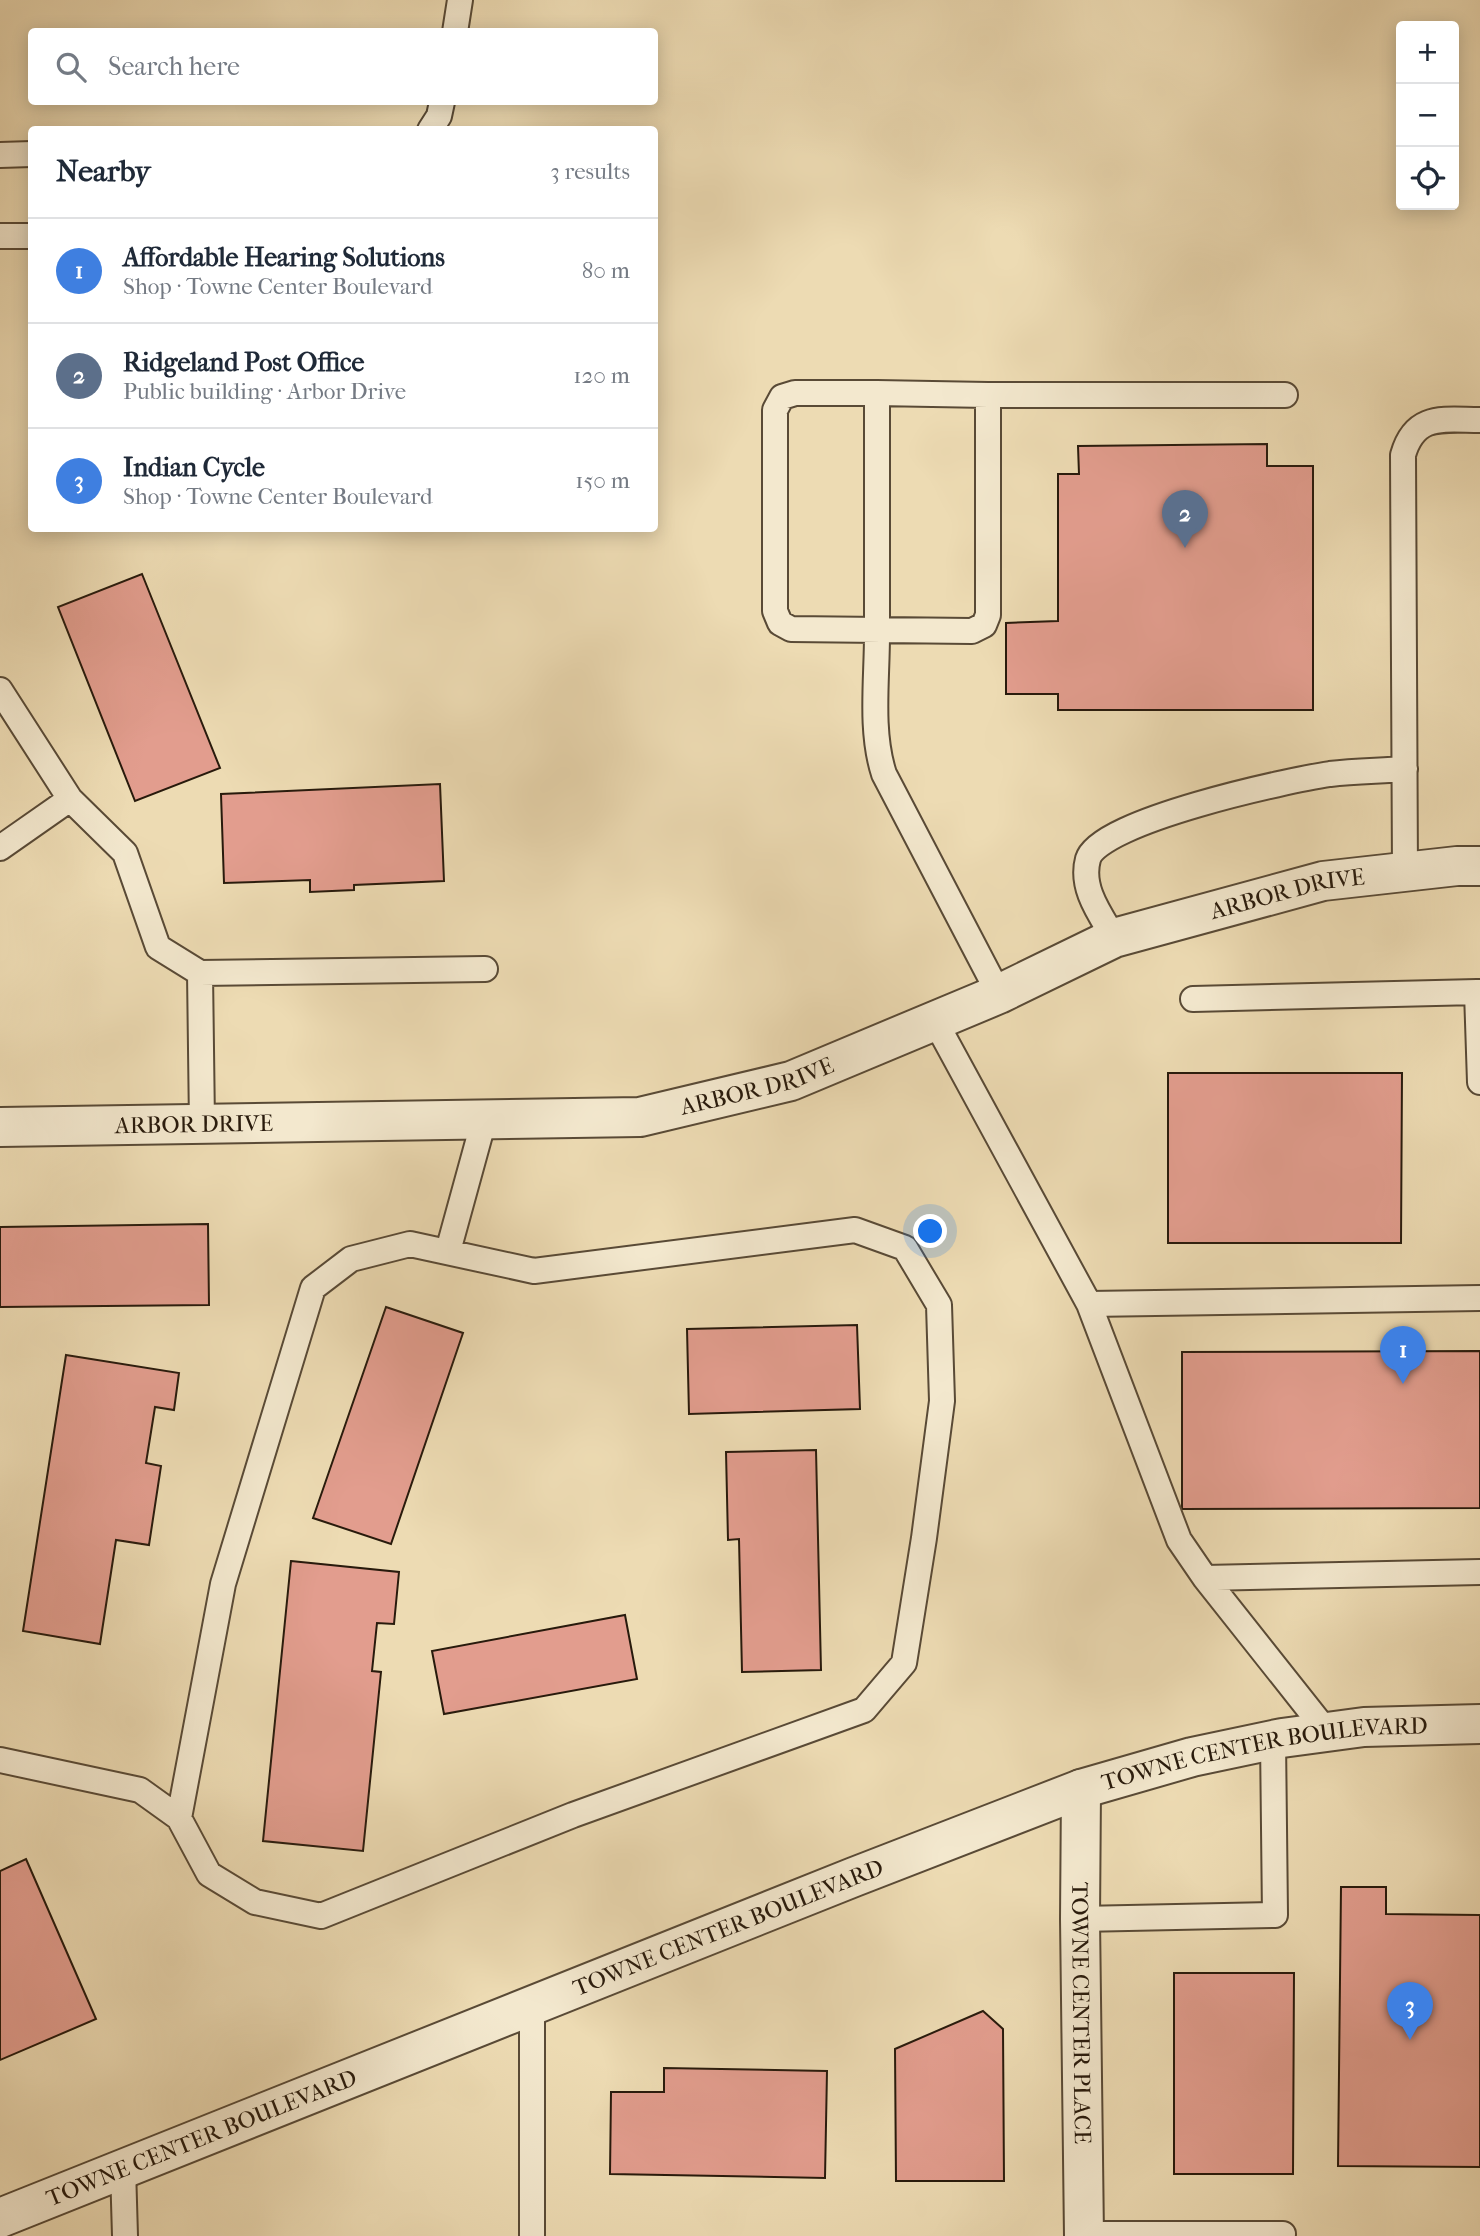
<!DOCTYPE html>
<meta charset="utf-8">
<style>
:root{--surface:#fff;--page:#f2f2f3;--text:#1f2937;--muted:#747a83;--line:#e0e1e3;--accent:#0b8043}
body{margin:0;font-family:"IM FELL French Canon",serif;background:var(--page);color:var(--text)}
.controls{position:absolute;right:21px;top:21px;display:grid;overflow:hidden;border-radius:7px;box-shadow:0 4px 18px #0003}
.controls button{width:63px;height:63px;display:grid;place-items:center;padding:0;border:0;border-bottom:2px solid var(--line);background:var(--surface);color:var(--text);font:35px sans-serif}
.you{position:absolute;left:931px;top:1232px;width:24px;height:24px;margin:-18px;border:5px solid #fff;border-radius:50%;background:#1a73e8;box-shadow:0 0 0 10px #1a73e833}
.badge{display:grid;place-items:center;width:46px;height:46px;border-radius:50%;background:var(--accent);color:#fff;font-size:23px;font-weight:700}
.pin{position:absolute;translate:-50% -58px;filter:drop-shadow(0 2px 4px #0008)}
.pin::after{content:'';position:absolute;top:37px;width:24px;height:21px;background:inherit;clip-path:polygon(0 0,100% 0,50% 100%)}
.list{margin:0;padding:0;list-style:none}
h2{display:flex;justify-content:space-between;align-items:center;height:91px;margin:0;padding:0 28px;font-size:30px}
h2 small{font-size:23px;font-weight:400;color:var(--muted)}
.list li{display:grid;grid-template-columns:46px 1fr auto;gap:21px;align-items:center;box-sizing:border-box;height:105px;padding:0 28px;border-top:2px solid var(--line)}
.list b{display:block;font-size:26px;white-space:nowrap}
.list p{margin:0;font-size:23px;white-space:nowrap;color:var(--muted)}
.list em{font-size:23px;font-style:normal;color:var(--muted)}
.icon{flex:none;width:38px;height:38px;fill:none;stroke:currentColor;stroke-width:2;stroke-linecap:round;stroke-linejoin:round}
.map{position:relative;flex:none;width:1480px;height:2236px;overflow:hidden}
.search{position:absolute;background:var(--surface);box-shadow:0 4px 18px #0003;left:28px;top:28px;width:630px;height:77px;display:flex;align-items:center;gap:18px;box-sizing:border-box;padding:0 24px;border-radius:7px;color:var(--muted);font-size:26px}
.panel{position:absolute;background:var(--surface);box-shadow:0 4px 18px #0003;left:28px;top:126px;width:630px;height:406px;border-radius:7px}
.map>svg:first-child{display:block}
.building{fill:#e29d8e;stroke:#281a0c;stroke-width:2}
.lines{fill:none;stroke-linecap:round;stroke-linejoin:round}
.lane-casing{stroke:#594a36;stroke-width:28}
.street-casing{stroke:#594a36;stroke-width:42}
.lane{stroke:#f3e8ce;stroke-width:24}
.street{stroke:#f3e8ce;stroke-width:38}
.labels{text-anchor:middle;stroke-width:6;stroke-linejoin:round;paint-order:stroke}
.street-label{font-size:23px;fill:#281a0c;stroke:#f3e8ce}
</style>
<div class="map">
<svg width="1480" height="2236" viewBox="0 0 1480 2236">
<rect width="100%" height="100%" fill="#eddbb3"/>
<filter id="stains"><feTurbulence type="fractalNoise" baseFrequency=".00286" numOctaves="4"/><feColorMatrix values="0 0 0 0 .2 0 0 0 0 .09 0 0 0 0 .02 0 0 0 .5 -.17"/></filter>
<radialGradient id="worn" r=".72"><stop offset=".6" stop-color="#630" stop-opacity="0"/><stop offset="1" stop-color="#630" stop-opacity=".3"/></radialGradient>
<!-- building -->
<path class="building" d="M1267,444v22h46v244h-255v-16h-52v-71l52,-2v-147h21l-1,-28z
M142,574l78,194 -85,33 -77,-194z
M440,784l4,97 -90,4v5l-44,2v-12l-86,3 -3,-89z
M1168,1073h234l-1,170h-233z
M208,1224l1,81 -209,2v-80z
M386,1307l77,26 -72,211 -78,-26z
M857,1325l3,84 -171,5 -2,-85z
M1480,1351v157l-298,1v-157z
M66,1355l113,18 -5,37 -19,-3 -9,56 15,3 -12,79 -33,-5 -16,104 -77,-13z
M816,1450l5,220 -79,2 -3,-133 -11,1 -2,-88z
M291,1561l108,11 -5,52 -17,-1 -5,48 9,1 -18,179 -100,-10z
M625,1615l12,64 -193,35 -12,-63z
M26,1859l70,160 -96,41v-189z
M1341,1887h45v27l94,1v252l-142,-1z
M1174,1973h120l-1,201h-119z
M983,2011l20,18 1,152h-108l-1,-132z
M664,2068l163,3 -2,107 -215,-4 1,-82h53z"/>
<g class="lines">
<defs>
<path id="lane" d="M455,32l5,-32
M430,130l9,-14 3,-14
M0,155l32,-1
M0,236h32
M877,393l111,2
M0,690l70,109 55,54 33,94 42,26 285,-4
M0,848l70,-49
M1405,872l-2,-417c12,-42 40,-35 77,-35
M1114,938c-14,-24 -34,-50 -26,-79 11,-38 201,-79 242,-85 25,-3 50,-3 75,-5
M200,973l2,151
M1480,992h-3l3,90
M999,994l-115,-220c-14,-43 -7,-94 -7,-139 0,-80 0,-161 0,-242h-82l-13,4 -7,13v201l5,12 11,6 181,2 12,-6 4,-10v-220h297
M1193,999l284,-7
M935,1021l154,283 90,236 26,38 122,154
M448,1251l36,-131
M1089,1304l391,-6
M1205,1578l275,-6
M0,1760l140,30 39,28 30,56 46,28 66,14 252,-101 291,-105 40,-47 20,-125 18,-137 -3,-96 -34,-57 -50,-18 -321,41 -124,-27 -59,15 -38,29 -90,296 -44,234
M1080,1919l195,-4 -2,-175
M532,2005v231
M123,2168l2,68
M1084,2234h199"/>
<g id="street">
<path id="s1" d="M0,1127l640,-10 151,-36 208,-87 115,-56 209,-57 134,-15h23"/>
<path id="s2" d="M1081,1789l-1,130 4,317"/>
<path id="s3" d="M0,2218l854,-341 227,-88 111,-32 90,-19 82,-11 116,-3"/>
</g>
</defs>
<!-- lane casing -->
<use href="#lane" class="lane-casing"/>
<!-- street casing -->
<use href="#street" class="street-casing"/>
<!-- lane -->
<use href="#lane" class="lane"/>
<!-- street -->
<use href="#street" class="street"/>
</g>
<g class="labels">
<!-- street labels -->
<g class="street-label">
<text dy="8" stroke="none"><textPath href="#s1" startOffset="1328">ARBOR DRIVE</textPath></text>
<text dy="8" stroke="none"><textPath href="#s1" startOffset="761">ARBOR DRIVE</textPath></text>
<text dy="8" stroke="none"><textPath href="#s1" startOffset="194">ARBOR DRIVE</textPath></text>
<text dy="8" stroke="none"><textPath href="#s3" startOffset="1351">TOWNE CENTER BOULEVARD</textPath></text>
<text dy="8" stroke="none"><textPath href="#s3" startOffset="784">TOWNE CENTER BOULEVARD</textPath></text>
<text dy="8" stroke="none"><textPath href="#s2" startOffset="224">TOWNE CENTER PLACE</textPath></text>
<text dy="8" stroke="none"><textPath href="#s3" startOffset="217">TOWNE CENTER BOULEVARD</textPath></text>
</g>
</g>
<rect width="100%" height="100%" filter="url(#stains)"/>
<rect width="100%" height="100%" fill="url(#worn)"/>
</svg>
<div class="controls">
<button>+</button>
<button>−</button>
<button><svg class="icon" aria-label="locate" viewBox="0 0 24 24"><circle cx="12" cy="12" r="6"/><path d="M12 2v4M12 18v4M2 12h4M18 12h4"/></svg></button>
</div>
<div class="you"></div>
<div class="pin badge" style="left:1403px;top:1384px;background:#3f7fe0">1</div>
<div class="pin badge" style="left:1185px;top:548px;background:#5c6f8a">2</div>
<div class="pin badge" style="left:1410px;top:2040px;background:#3f7fe0">3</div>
<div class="search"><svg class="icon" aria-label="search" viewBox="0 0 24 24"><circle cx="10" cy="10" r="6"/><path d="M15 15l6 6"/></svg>Search here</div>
<section class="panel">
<h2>Nearby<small>3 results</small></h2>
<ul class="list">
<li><span class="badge" style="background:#3f7fe0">1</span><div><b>Affordable Hearing Solutions</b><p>Shop · Towne Center Boulevard</p></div><em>80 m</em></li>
<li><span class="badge" style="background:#5c6f8a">2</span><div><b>Ridgeland Post Office</b><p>Public building · Arbor Drive</p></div><em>120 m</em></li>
<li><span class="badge" style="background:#3f7fe0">3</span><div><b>Indian Cycle</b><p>Shop · Towne Center Boulevard</p></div><em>150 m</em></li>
</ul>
</section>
</div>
